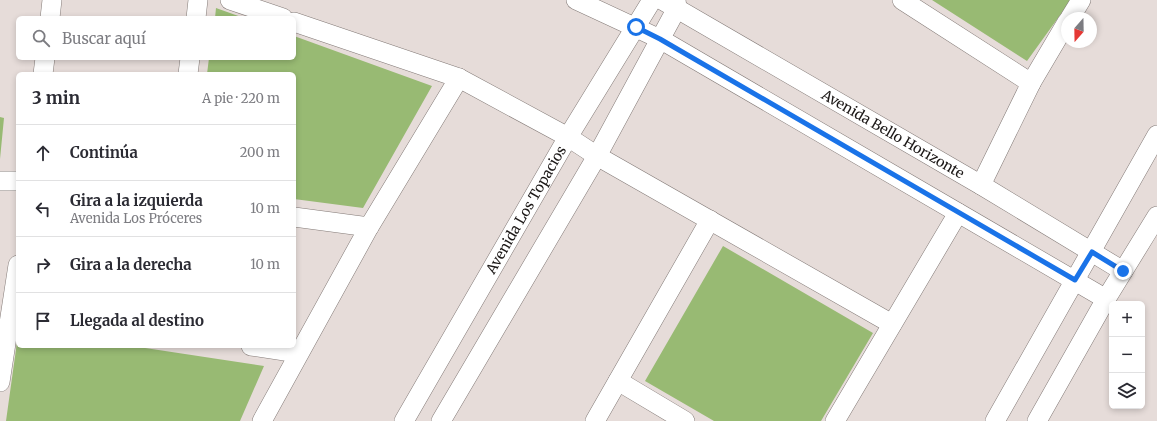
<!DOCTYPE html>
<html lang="es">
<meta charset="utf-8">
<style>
:root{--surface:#fff;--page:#f2f2f3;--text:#2b2b33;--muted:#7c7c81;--line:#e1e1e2}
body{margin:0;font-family:Merriweather,serif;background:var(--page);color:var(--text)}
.controls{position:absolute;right:12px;bottom:12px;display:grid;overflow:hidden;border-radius:6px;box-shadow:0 2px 6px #0003}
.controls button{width:36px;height:36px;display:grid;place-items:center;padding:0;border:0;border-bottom:1px solid var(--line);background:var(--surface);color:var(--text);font:20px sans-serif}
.compass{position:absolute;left:1061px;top:12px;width:36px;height:36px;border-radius:50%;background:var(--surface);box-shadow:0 2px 6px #0003;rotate:200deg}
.stop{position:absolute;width:12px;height:12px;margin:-9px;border:3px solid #1a73e8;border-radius:50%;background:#fff}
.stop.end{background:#1a73e8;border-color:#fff;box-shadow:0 1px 4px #0008}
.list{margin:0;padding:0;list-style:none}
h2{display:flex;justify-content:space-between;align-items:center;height:52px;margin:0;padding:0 16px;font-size:17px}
h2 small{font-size:13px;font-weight:400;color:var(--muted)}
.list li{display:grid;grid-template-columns:26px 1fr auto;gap:12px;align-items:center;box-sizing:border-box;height:56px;padding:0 16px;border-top:1px solid var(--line)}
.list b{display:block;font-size:15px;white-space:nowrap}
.list p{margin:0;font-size:13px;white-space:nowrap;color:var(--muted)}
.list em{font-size:13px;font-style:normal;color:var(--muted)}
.icon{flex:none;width:22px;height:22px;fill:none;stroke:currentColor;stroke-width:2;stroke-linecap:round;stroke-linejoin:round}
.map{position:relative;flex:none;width:1157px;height:421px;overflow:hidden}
.search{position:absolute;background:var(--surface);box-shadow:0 2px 6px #0003;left:16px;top:16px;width:280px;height:44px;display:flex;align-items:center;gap:10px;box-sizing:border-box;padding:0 14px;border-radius:6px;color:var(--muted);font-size:15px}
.panel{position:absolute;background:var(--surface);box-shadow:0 2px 6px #0003;left:16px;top:72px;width:280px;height:276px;border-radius:6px}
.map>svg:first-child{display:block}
.green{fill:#98ba73}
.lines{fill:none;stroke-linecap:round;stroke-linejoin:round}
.minor-casing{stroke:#837a77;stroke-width:20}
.minor{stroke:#fff;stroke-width:19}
.route{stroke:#1a73e8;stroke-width:5}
.labels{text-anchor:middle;stroke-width:3;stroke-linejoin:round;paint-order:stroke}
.street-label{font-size:14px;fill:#1c1817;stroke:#e6dcd9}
</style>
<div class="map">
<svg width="1157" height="421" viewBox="0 0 1157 421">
<rect width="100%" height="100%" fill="#e6dcd9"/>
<!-- green -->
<path class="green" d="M932,0h139l-44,61z
M216,8l28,10h-29z
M294,36l138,50 -69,122 -69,-9v-125h-87l2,-16h85z
M0,117l4,1 -4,41z
M723,246l150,87 -52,88h-107l-69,-40z
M18,335v11h114l132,20 -24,55h-234z"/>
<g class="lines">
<defs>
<g id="minor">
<path d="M230,0l53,18"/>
<path d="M576,0l84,39 446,260"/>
<path id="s1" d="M662,0l319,185 142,86"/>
<path d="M902,0l129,83"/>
<path d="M50,18l2,-18"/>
<path d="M196,18l2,-18"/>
<path d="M1070,18l11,-18"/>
<path d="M294,22l165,56 109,59 29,19 295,168"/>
<path d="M43,74l2,-16"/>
<path d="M188,74l2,-16"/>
<path d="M0,181h18"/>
<path d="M981,185l50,-102 36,-61"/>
<path d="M294,217l75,10"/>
<path d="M251,346l47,7"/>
<path d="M618,381l67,40"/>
<path d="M0,382l18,-117"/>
<path d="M262,421l107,-194 90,-149"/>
<path id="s2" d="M404,421l164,-284 84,-137"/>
<path d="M441,421l156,-265 80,-148 -1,-8"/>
<path d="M595,421l115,-201"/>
<path d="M835,421l123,-208"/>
<path d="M995,421l162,-286"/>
<path d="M1037,421l69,-122 51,-83"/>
</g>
</defs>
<!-- minor casing -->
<use href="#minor" class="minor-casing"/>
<!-- minor -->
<use href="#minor" class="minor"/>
</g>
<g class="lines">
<!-- route -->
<path class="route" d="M636,27l24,12 415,241 17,-28 31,19"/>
</g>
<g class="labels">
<!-- street labels -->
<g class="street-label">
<text dy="5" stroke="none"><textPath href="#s1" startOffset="267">Avenida Bello Horizonte</textPath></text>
<text dy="5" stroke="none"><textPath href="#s2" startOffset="244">Avenida Los Topacios</textPath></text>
</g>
</g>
</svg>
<div class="controls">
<button>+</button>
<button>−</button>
<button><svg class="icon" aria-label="layers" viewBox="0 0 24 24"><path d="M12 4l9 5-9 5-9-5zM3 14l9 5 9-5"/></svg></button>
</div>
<svg class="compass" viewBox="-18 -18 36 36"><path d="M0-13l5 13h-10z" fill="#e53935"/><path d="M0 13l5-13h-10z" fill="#7c7c81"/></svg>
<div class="stop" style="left:636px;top:27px"></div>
<div class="stop end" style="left:1123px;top:271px"></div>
<div class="search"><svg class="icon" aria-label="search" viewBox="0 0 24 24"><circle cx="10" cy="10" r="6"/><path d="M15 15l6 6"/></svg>Buscar aquí</div>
<section class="panel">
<h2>3 min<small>A pie · 220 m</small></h2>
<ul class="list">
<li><svg class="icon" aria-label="ahead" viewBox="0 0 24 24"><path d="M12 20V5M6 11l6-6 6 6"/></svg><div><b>Continúa</b></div><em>200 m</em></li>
<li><svg class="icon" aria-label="left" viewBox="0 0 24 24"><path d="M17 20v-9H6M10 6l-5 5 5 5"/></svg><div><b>Gira a la izquierda</b><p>Avenida Los Próceres</p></div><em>10 m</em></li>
<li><svg class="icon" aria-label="right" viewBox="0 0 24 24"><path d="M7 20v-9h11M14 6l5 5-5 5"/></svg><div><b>Gira a la derecha</b></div><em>10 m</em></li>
<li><svg class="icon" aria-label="arrive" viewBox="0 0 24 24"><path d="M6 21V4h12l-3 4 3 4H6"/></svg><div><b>Llegada al destino</b></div></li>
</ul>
</section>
</div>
